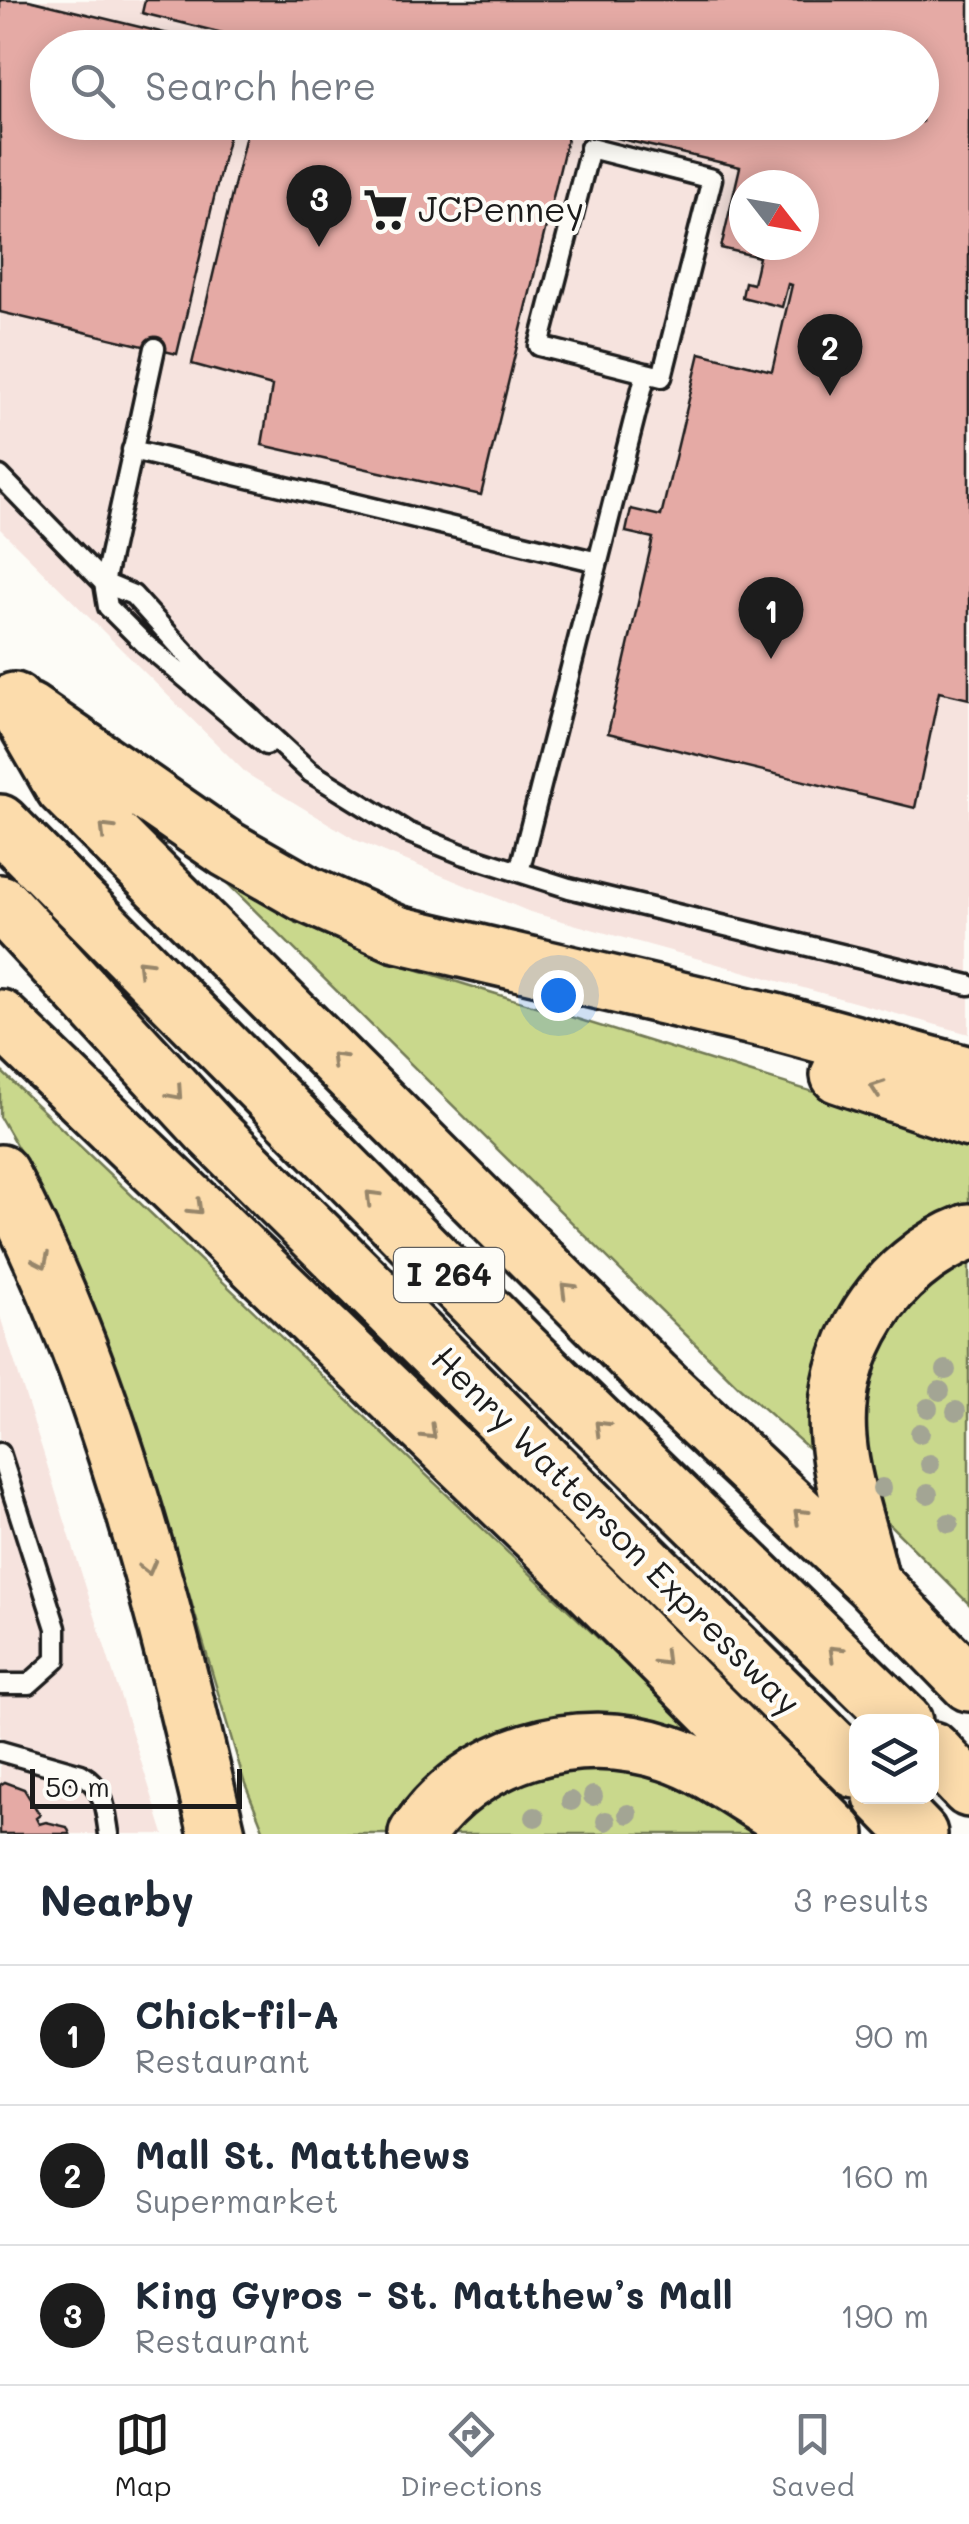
<!DOCTYPE html>
<meta charset="utf-8">
<style>
:root{--surface:#fff;--page:#f2f2f3;--text:#1f2937;--muted:#747a83;--line:#e0e1e3;--accent:#1c1c1c}
body{margin:0;font-family:Mali,sans-serif;background:var(--page);color:var(--text)}
.controls{position:absolute;right:30px;bottom:30px;display:grid;overflow:hidden;border-radius:20px;box-shadow:0 5px 25px #0003}
.controls button{width:90px;height:90px;display:grid;place-items:center;padding:0;border:0;border-bottom:2px solid var(--line);background:var(--surface);color:var(--text);font:50px sans-serif}
.compass{position:absolute;left:729px;top:170px;width:90px;height:90px;border-radius:50%;background:var(--surface);box-shadow:0 5px 25px #0003;rotate:121deg}
.scale{position:absolute;left:30px;bottom:25px;width:212px;box-sizing:border-box;padding-left:10px;border:5px solid #1c1c1c;border-top:0;font-size:28px;line-height:35px;white-space:nowrap;color:#1c1c1c;-webkit-text-stroke:8px #fdfcf7;paint-order:stroke}
.you{position:absolute;left:558px;top:995px;width:35px;height:35px;margin:-25px;border:8px solid #fff;border-radius:50%;background:#1a73e8;box-shadow:0 0 0 15px #1a73e833}
.badge{display:grid;place-items:center;width:65px;height:65px;border-radius:50%;background:var(--accent);color:#fff;font-size:32px;font-weight:700}
.pin{position:absolute;translate:-50% -82px;filter:drop-shadow(0 2px 5px #0008)}
.pin::after{content:'';position:absolute;top:52px;width:35px;height:30px;background:inherit;clip-path:polygon(0 0,100% 0,50% 100%)}
.list{margin:0;padding:0;list-style:none}
h2{display:flex;justify-content:space-between;align-items:center;height:130px;margin:0;padding:0 40px;font-size:42px}
h2 small{font-size:32px;font-weight:400;color:var(--muted)}
.list li{display:grid;grid-template-columns:65px 1fr auto;gap:30px;align-items:center;box-sizing:border-box;height:140px;padding:0 40px;border-top:2px solid var(--line)}
.list b{display:block;font-size:38px;white-space:nowrap}
.list p{margin:0;font-size:32px;white-space:nowrap;color:var(--muted)}
.list em{font-size:32px;font-style:normal;color:var(--muted)}
.icon{flex:none;width:55px;height:55px;fill:none;stroke:currentColor;stroke-width:2;stroke-linecap:round;stroke-linejoin:round}
.map{position:relative;flex:none;width:969px;height:1834px;overflow:hidden}
.search{position:absolute;background:var(--surface);box-shadow:0 5px 25px #0003;left:30px;right:30px;top:30px;height:110px;display:flex;align-items:center;gap:25px;box-sizing:border-box;padding:0 35px;border-radius:55px;color:var(--muted);font-size:38px}
.sheet{height:550px;background:var(--surface)}
nav{display:flex;justify-content:space-around;align-items:center;box-sizing:border-box;height:140px;border-top:2px solid var(--line);background:var(--surface);font-size:28px;color:var(--muted)}
nav a{display:grid;justify-items:center;gap:5px}
nav .on{color:var(--accent)}
.map>svg:first-child{display:block}
.built{fill:#f6e3de;fill-rule:evenodd}
.green{fill:#c9d88c;stroke:#727a54;stroke-width:2.5}
.building{fill:#e5aaa5;stroke:#1c1c1c;stroke-width:2.5;fill-rule:evenodd}
.lines{fill:none;stroke-linecap:round;stroke-linejoin:round}
.lane-casing{stroke:#1c1c1c;stroke-width:25}
.highway-casing{stroke:#1c1c1c;stroke-width:62}
.lane{stroke:#fdfcf7;stroke-width:18}
.highway{stroke:#fcdcac;stroke-width:55}
.tree{fill:#a3a594}
.oneway{stroke:#97866b}
.labels{text-anchor:middle;stroke-width:8;stroke-linejoin:round;paint-order:stroke}
.shield{fill:#fdfcf7;stroke:#605f5e;stroke-width:2.5}
.shield-label{font-size:32px;font-weight:bold;fill:#1c1c1c}
.poi-label{font-size:35px;fill:#1c1c1c;stroke:#fdfcf7;text-anchor:start}
.street-label{font-size:35px;fill:#1c1c1c;stroke:#fdfcf7}
</style>
<div class="map">
<svg width="969" height="1834" viewBox="0 0 969 1834">
<rect width="100%" height="100%" fill="#fdfcf7"/>
<filter id="ink" filterUnits="userSpaceOnUse"><feTurbulence type="fractalNoise" baseFrequency=".01" numOctaves="2"/><feDisplacementMap in="SourceGraphic" scale="20" xChannelSelector="R" yChannelSelector="G"/><feConvolveMatrix kernelMatrix="1 2 1 2 8 2 1 2 1" color-interpolation-filters="sRGB"/></filter>
<g filter="url(#ink)">
<!-- built -->
<path class="built" d="M0,0h969v1034l-439,-122 -174,-72 -109,-66 -247,-245zM48,48h874v74h-874zM744,185h60v60h-60z
M0,1316l164,518h-164z"/>
<!-- green -->
<path class="green" d="M226,882l91,49 69,29 583,180v72l-41,17 -104,233 -85,-75z
M0,1070l720,684 -113,-31 -207,111h-135l-21,-53 -73,-248 -83,-226 -69,-157 -19,-33z
M969,1252v352l-83,-83 -9,-16 -19,-92 32,-96z
M633,1763l142,71h-333l87,-63z"/>
<!-- building -->
<path class="building" d="M0,0h29l197,48h-178v74h184l-55,232 -177,-42z
M145,0h824v699l-30,-7 -24,116 -307,-75 45,-195 -27,-6 5,-23 30,7 39,-163 72,18 20,-86 -4,-1 -6,23 -40,-10 3,-15 8,2 6,-27 -38,-9 19,-81 -170,-40 -89,368 -219,-50 10,-59 -80,-22 57,-242h673v-74h-656l1,-4 -125,-31zM744,185h60v60h-60z
M5,1782l19,7 16,26 -4,3 3,6 7,-2 21,5 3,7h-70v-49z"/>
<g class="lines">
<defs>
<path id="lane" d="M155,348l-51,235 4,24 37,37 121,101
M132,450l466,112
M0,476l104,107 29,12 74,82 103,95 97,60 55,22 107,34 400,97
M519,872l127,-499 -107,-27 51,-198 122,31 -50,198 -16,-4
M0,1453l56,175v32l-27,24h-29
M0,1751l81,23c24,14 24,35 28,60"/>
<path id="highway" d="M14,701l50,87 589,588 218,206 98,101
M28,711l199,138 79,45 91,40 378,88 194,53
M0,823l522,526 382,373
M0,903l211,228 645,639
M0,1018l563,542 274,274
M839,1075l130,44
M0,1173c107,201 166,440 217,661
M871,1582c-10,-48 -29,-94 -33,-143 -8,-89 48,-175 131,-207
M932,1750l37,39
M882,1796l37,38
M417,1834c54,-81 160,-112 251,-81 49,16 87,52 134,73"/>
</defs>
<!-- lane casing -->
<use href="#lane" class="lane-casing"/>
<!-- highway casing -->
<use href="#highway" class="highway-casing"/>
<!-- lane -->
<use href="#lane" class="lane"/>
<!-- highway -->
<use href="#highway" class="highway"/>
</g>
<!-- trees -->
<g class="tree">
<circle cx="946" cy="1370" r="10"/>
<circle cx="940" cy="1391" r="10"/>
<circle cx="928" cy="1408" r="10"/>
<circle cx="956" cy="1411" r="10"/>
<circle cx="920" cy="1433" r="10"/>
<circle cx="930" cy="1464" r="10"/>
<circle cx="882" cy="1488" r="10"/>
<circle cx="928" cy="1494" r="10"/>
<circle cx="949" cy="1523" r="10"/>
<circle cx="593" cy="1796" r="10"/>
<circle cx="571" cy="1801" r="10"/>
<circle cx="628" cy="1814" r="10"/>
<circle cx="535" cy="1817" r="10"/>
<circle cx="606" cy="1821" r="10"/>
</g>
<!-- one-way arrows -->
<defs><path id="oneway-chevron" d="M-2-3.5L2.5 0L-2 3.5" fill="none" stroke-width="1.6" stroke-linecap="round" stroke-linejoin="round" transform="scale(2.5)"/></defs>
<g class="oneway">
<use href="#oneway-chevron" transform="translate(106 830) rotate(-135)"/>
<use href="#oneway-chevron" transform="translate(143 966) rotate(-135)"/>
<use href="#oneway-chevron" transform="translate(337 1059) rotate(-135)"/>
<use href="#oneway-chevron" transform="translate(877 1088) rotate(-161)"/>
<use href="#oneway-chevron" transform="translate(176 1093) rotate(48)"/>
<use href="#oneway-chevron" transform="translate(372 1197) rotate(-135)"/>
<use href="#oneway-chevron" transform="translate(196 1208) rotate(44)"/>
<use href="#oneway-chevron" transform="translate(42 1261) rotate(65)"/>
<use href="#oneway-chevron" transform="translate(567 1289) rotate(-135)"/>
<use href="#oneway-chevron" transform="translate(601 1427) rotate(-135)"/>
<use href="#oneway-chevron" transform="translate(430 1433) rotate(44)"/>
<use href="#oneway-chevron" transform="translate(800 1515) rotate(-137)"/>
<use href="#oneway-chevron" transform="translate(148 1568) rotate(75)"/>
<use href="#oneway-chevron" transform="translate(835 1652) rotate(-136)"/>
<use href="#oneway-chevron" transform="translate(663 1659) rotate(45)"/>
</g>
</g>
<!-- icons -->
<defs>
<symbol id="supermarket-bare" viewBox="-9 -9 18 18"><path d="M-6-5.5h2.5l.6 2H6L4.5 2H-2.5L-4.4-4H-6ZM-1.5 3.2a1.3 1.3 0 1 0 .1 0ZM3 3.2a1.3 1.3 0 1 0 .1 0Z" fill="#1c1c1c" stroke="#fdfcf7" stroke-width="2.5" paint-order="stroke"/></symbol>
</defs>
<g fill-rule="evenodd">
<use href="#supermarket-bare" x="354" y="178" width="63" height="63"/>
</g>
<g class="labels">
<!-- shield labels -->
<rect class="shield" x="394" y="1248" width="110" height="54" rx="8"/>
<g class="shield-label">
<text x="449" y="1286">I 264</text>
</g>
<!-- poi labels -->
<g class="poi-label">
<text x="418" y="222">JCPenney</text>
</g>
<!-- street labels -->
<g class="street-label">
<text transform="translate(616 1531) rotate(45)" y="12">Henry Watterson Expressway</text>
</g>
</g>
</svg>
<div class="controls">
<button><svg class="icon" aria-label="layers" viewBox="0 0 24 24"><path d="M12 4l9 5-9 5-9-5zM3 14l9 5 9-5"/></svg></button>
</div>
<svg class="compass" viewBox="-18 -18 36 36"><path d="M0-13l5 13h-10z" fill="#e53935"/><path d="M0 13l5-13h-10z" fill="#747a83"/></svg>
<div class="scale">50 m</div>
<div class="you"></div>
<div class="pin badge" style="left:771px;top:659px">1</div>
<div class="pin badge" style="left:830px;top:396px">2</div>
<div class="pin badge" style="left:319px;top:247px">3</div>
<div class="search"><svg class="icon" aria-label="search" viewBox="0 0 24 24"><circle cx="10" cy="10" r="6"/><path d="M15 15l6 6"/></svg>Search here</div>
</div>
<section class="sheet">
<h2>Nearby<small>3 results</small></h2>
<ul class="list">
<li><span class="badge">1</span><div><b>Chick-fil-A</b><p>Restaurant</p></div><em>90 m</em></li>
<li><span class="badge">2</span><div><b>Mall St. Matthews</b><p>Supermarket</p></div><em>160 m</em></li>
<li><span class="badge">3</span><div><b>King Gyros - St. Matthew’s Mall</b><p>Restaurant</p></div><em>190 m</em></li>
</ul>
</section>
<nav>
<a class="on"><svg class="icon" aria-label="map" viewBox="0 0 24 24"><path d="M3 6l6-2 6 2 6-2v14l-6 2-6-2-6 2zM9 4v14M15 6v14"/></svg>Map</a>
<a><svg class="icon" aria-label="directions" viewBox="0 0 24 24"><path d="M12 3l9 9-9 9-9-9zM9 14v-3h6M13 9l2 2-2 2"/></svg>Directions</a>
<a><svg class="icon" aria-label="saved" viewBox="0 0 24 24"><path d="M7 4h10v16l-5-4-5 4z"/></svg>Saved</a>
</nav>
